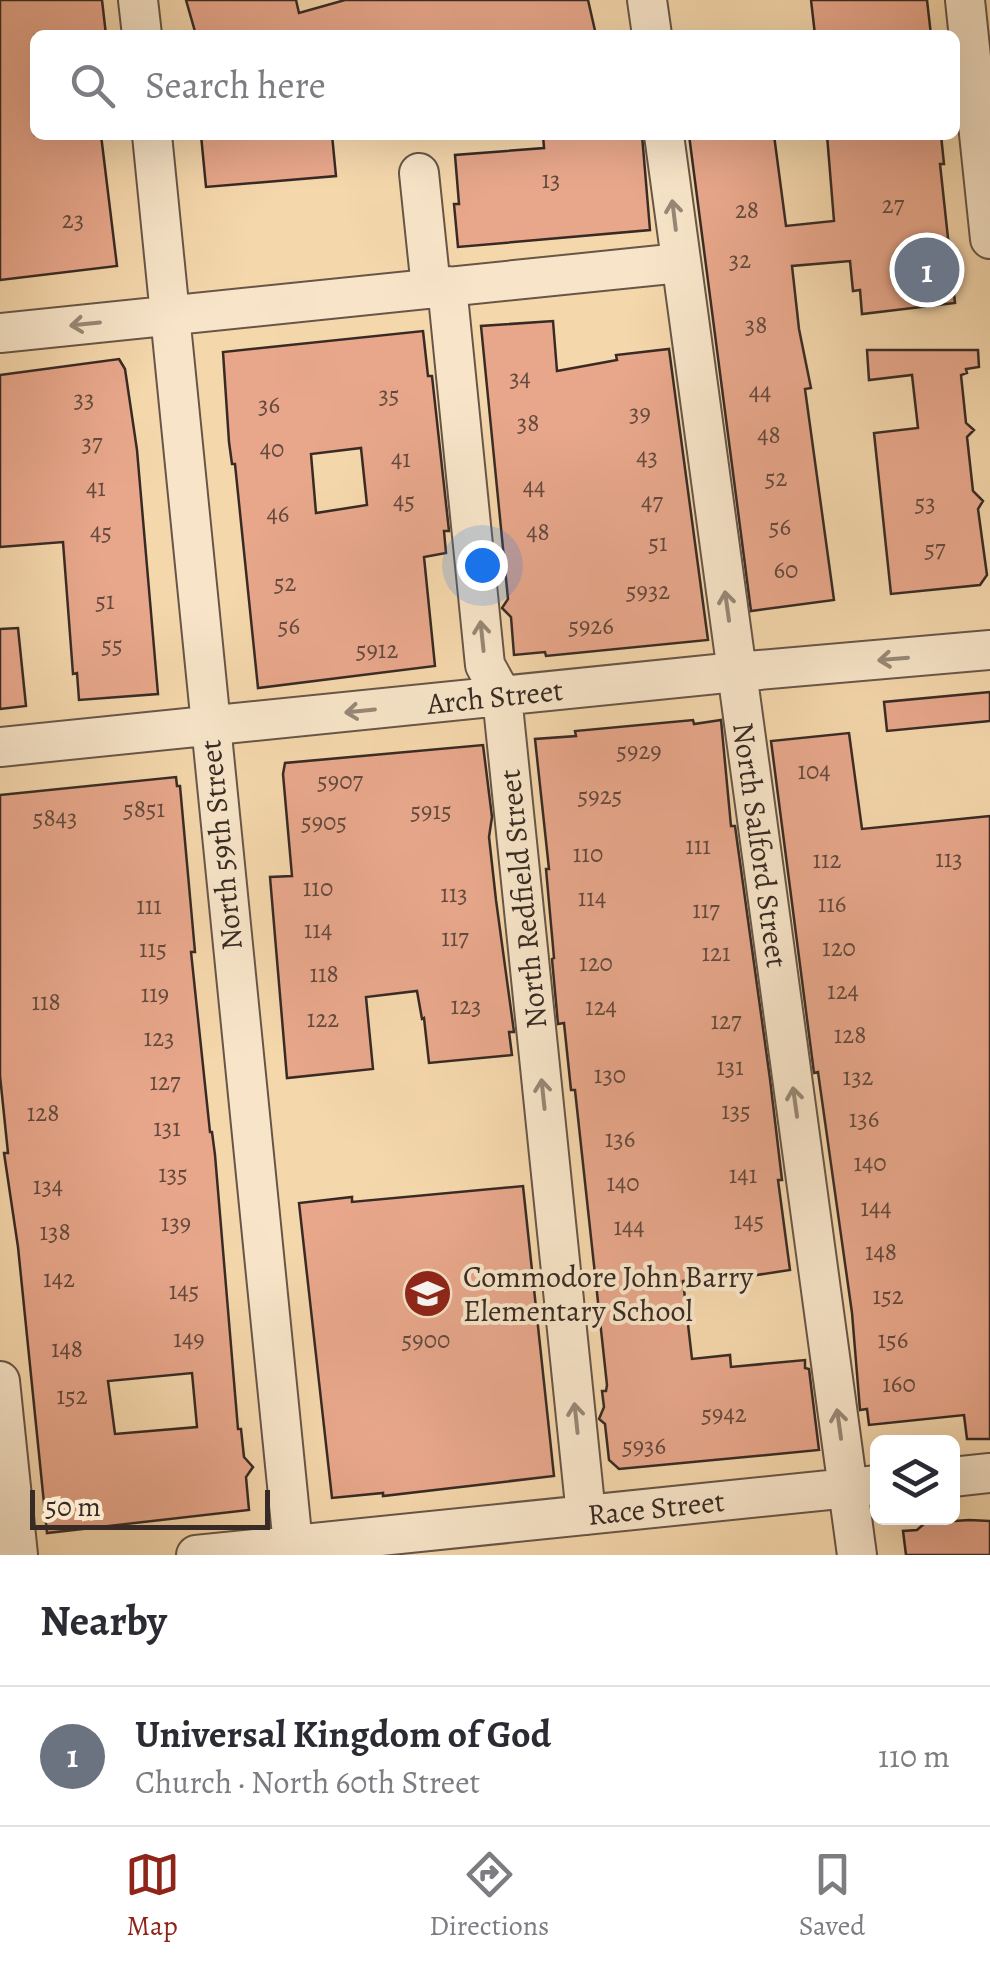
<!DOCTYPE html>
<meta charset="utf-8">
<style>
:root{--surface:#fff;--page:#f2f2f3;--text:#2b2b33;--muted:#7c7c81;--line:#e1e1e2;--accent:#8f2418}
body{margin:0;font-family:Alegreya,serif;background:var(--page);color:var(--text)}
.controls{position:absolute;right:30px;bottom:30px;display:grid;overflow:hidden;border-radius:15px;box-shadow:0 10px 40px #0002}
.controls button{width:90px;height:90px;display:grid;place-items:center;padding:0;border:0;border-bottom:2px solid var(--line);background:var(--surface);color:var(--text);font:50px sans-serif}
.scale{position:absolute;left:30px;bottom:25px;width:240px;box-sizing:border-box;padding-left:10px;border:5px solid #382b25;border-top:0;font-size:28px;line-height:35px;white-space:nowrap;color:#382b25;-webkit-text-stroke:8px #f8e5c9;paint-order:stroke}
.you{position:absolute;left:482px;top:565px;width:35px;height:35px;margin:-25px;border:8px solid #fff;border-radius:50%;background:#1a73e8;box-shadow:0 0 0 15px #1a73e833}
.badge{display:grid;place-items:center;width:65px;height:65px;border-radius:50%;background:var(--accent);color:#fff;font-size:32px;font-weight:700}
.pin{position:absolute;translate:-50% -50%;border:5px solid #fff;box-shadow:0 2px 10px #0006}
.list{margin:0;padding:0;list-style:none}
h2{display:flex;justify-content:space-between;align-items:center;height:130px;margin:0;padding:0 40px;font-size:42px}
h2 small{font-size:32px;font-weight:400;color:var(--muted)}
.list li{display:grid;grid-template-columns:65px 1fr auto;gap:30px;align-items:center;box-sizing:border-box;height:140px;padding:0 40px;border-top:2px solid var(--line)}
.list b{display:block;font-size:38px;white-space:nowrap}
.list p{margin:0;font-size:32px;white-space:nowrap;color:var(--muted)}
.list em{font-size:32px;font-style:normal;color:var(--muted)}
.icon{flex:none;width:55px;height:55px;fill:none;stroke:currentColor;stroke-width:2;stroke-linecap:round;stroke-linejoin:round}
.map{position:relative;flex:none;width:990px;height:1555px;overflow:hidden}
.search{position:absolute;background:var(--surface);box-shadow:0 10px 40px #0002;left:30px;right:30px;top:30px;height:110px;display:flex;align-items:center;gap:25px;box-sizing:border-box;padding:0 35px;border-radius:15px;color:var(--muted);font-size:38px}
.sheet{height:270px;background:var(--surface)}
nav{display:flex;justify-content:space-around;align-items:center;box-sizing:border-box;height:140px;border-top:2px solid var(--line);background:var(--surface);font-size:28px;color:var(--muted)}
nav a{display:grid;justify-items:center;gap:5px}
nav .on{color:var(--accent)}
.map>svg:first-child{display:block}
.building{fill:#e8a78b;stroke:#382b25;stroke-width:2.5;fill-rule:evenodd}
.lines{fill:none;stroke-linecap:round;stroke-linejoin:round}
.minor-casing{stroke:#675647;stroke-width:42}
.minor{stroke:#f8e5c9;stroke-width:38}
.oneway{stroke:#988877}
.labels{text-anchor:middle;stroke-width:8;stroke-linejoin:round;paint-order:stroke}
.number-label{font-size:25px;fill:#644a3e}
.street-label{font-size:30px;fill:#382b25;stroke:#f8e5c9}
.poi-label{font-size:30px;fill:#382b25;stroke:#f8e5c9;text-anchor:start}
</style>
<div class="map">
<svg width="990" height="1555" viewBox="0 0 990 1555">
<rect width="100%" height="100%" fill="#f5d7ac"/>
<filter id="stains"><feTurbulence type="fractalNoise" baseFrequency=".002" numOctaves="4"/><feColorMatrix values="0 0 0 0 .2 0 0 0 0 .09 0 0 0 0 .02 0 0 0 .5 -.17"/></filter>
<radialGradient id="worn" r=".72"><stop offset=".6" stop-color="#630" stop-opacity="0"/><stop offset="1" stop-color="#630" stop-opacity=".3"/></radialGradient>
<!-- building -->
<path class="building" d="M0,0h102l4,35h-71v100h66l16,131 -117,14z
M186,0h110l3,13 46,-13h243l8,35h-400z
M811,0h116l4,35h-116z
M201,135h131l4,41 -130,11z
M543,135h99l8,95 -192,17 -4,-43h5l-4,-49 89,-7z
M689,135h85l12,91 48,-5 -7,-86h114l3,29h-4l15,139 -93,11 -2,-24 -7,1 -3,-30 -58,5 7,63 12,59 -6,1 29,211 -83,11z
M553,321l4,50 60,-11 -1,-5 53,-6 39,291 -162,16 -1,-4 -31,3 -3,-38 -9,-9 6,-9 -27,-273z
M423,331l5,45h4l17,155h-5l2,22 -22,4 11,109 -177,22 -23,-224h-3l-3,-22 -6,-90zM361,448l6,57 -51,8 -5,-59z
M867,350h111l1,17 -13,2 1,4 -6,2 5,48 8,7 -7,7 6,54 10,10 -5,8 9,66 -7,10 -89,9 -17,-161 44,-5 -6,-53 -43,5z
M119,359l6,10 12,81 21,244 -79,6 -2,-27 -4,1 -10,-132 -63,5v-172z
M18,628l8,78 -26,3v-80z
M990,692v29l-103,10 -3,-29z
M693,720l1,4 27,-4 10,106h4l35,253 12,101h-4l12,90 -47,7 -1,-6 -59,10 9,78 38,-4 1,12 74,-7v8l4,1 10,81 -200,19 -10,-9 -4,-36 -6,-5 5,-12 -2,-16h4l1,-6 -32,-295h-4l-7,-67 -6,1 -6,-65 2,-1 -8,-89h3l-14,-130 41,-3 -1,-5z
M849,733l13,96 128,-13v623h-23l-3,-24 -95,10 -2,-16 -7,1 -8,-97 -34,-241 -4,1 -43,-332z
M483,745l9,72 -3,20 7,63 18,132h-5l3,23 -83,8 -5,-45 -2,1 -5,-28 -51,6 7,72 -86,9 -17,-201 22,-1 -9,-102 2,-11z
M176,777l1,9h3l15,166h-4l19,180h2l3,23 23,274h3l3,28 9,10 -7,10 3,33 -202,23 -29,-286 -14,-94h4l-8,-77v-281zM192,1373l5,54 -82,7 -7,-53z
M523,1186l31,290 -171,20v-3l-51,5 -33,-295 53,-6v5z
M969,1520l21,1v34h-84l-3,-24 14,-1 8,-7z"/>
<g class="lines">
<defs>
<path id="minor" d="M138,0l4,35
M647,0l5,35
M965,0l25,239
M152,135l142,1420
M664,135l193,1420
M419,173l12,115
M447,286l38,379 17,31 84,819
M0,333l680,-70
M0,747l736,-75 254,-22
M0,1381l18,174
M952,1477l38,-4
M196,1555l682,-70"/>
</defs>
<!-- minor casing -->
<use href="#minor" class="minor-casing"/>
<!-- minor -->
<use href="#minor" class="minor"/>
</g>
<!-- one-way arrows -->
<defs><path id="oneway-shaft" d="M-6 0H5M1.5-3L5.5 0L1.5 3" fill="none" stroke-width="1.6" stroke-linecap="round" stroke-linejoin="round" transform="scale(2.5)"/></defs>
<g class="oneway">
<use href="#oneway-shaft" transform="translate(674 215) rotate(-97)"/>
<use href="#oneway-shaft" transform="translate(85 324) rotate(174)"/>
<use href="#oneway-shaft" transform="translate(727 606) rotate(-98)"/>
<use href="#oneway-shaft" transform="translate(482 636) rotate(-96)"/>
<use href="#oneway-shaft" transform="translate(893 659) rotate(175)"/>
<use href="#oneway-shaft" transform="translate(360 711) rotate(174)"/>
<use href="#oneway-shaft" transform="translate(543 1094) rotate(-96)"/>
<use href="#oneway-shaft" transform="translate(795 1102) rotate(-98)"/>
<use href="#oneway-shaft" transform="translate(576 1418) rotate(-96)"/>
<use href="#oneway-shaft" transform="translate(839 1424) rotate(-98)"/>
</g>
<!-- icons -->
<defs>
<symbol id="school-disc" viewBox="-11 -11 22 22"><circle r="9.5" fill="#8f2418" stroke="#f8e5c9"/><path d="M0-5L7-2L0 1L-7-2ZM-4 1L0 2.5L4 1V4Q0 6-4 4Z" fill="#fff"/></symbol>
</defs>
<g fill-rule="evenodd">
<use href="#school-disc" x="400" y="1266" width="55" height="55"/>
</g>
<g class="labels">
<!-- number labels -->
<g class="number-label">
<text x="551" y="188">13</text>
<text x="893" y="213">27</text>
<text x="747" y="218">28</text>
<text x="73" y="228">23</text>
<text x="740" y="268">32</text>
<text x="756" y="333">38</text>
<text x="520" y="386">34</text>
<text x="760" y="400">44</text>
<text x="389" y="403">35</text>
<text x="84" y="407">33</text>
<text x="269" y="413">36</text>
<text x="640" y="421">39</text>
<text x="528" y="431">38</text>
<text x="769" y="443">48</text>
<text x="92" y="451">37</text>
<text x="272" y="457">40</text>
<text x="647" y="465">43</text>
<text x="401" y="467">41</text>
<text x="776" y="486">52</text>
<text x="534" y="495">44</text>
<text x="96" y="496">41</text>
<text x="404" y="509">45</text>
<text x="652" y="510">47</text>
<text x="925" y="511">53</text>
<text x="278" y="522">46</text>
<text x="780" y="535">56</text>
<text x="101" y="540">45</text>
<text x="538" y="540">48</text>
<text x="658" y="551">51</text>
<text x="935" y="557">57</text>
<text x="786" y="578">60</text>
<text x="285" y="591">52</text>
<text x="648" y="599">5932</text>
<text x="105" y="609">51</text>
<text x="289" y="634">56</text>
<text x="591" y="634">5926</text>
<text x="112" y="653">55</text>
<text x="377" y="658">5912</text>
<text x="639" y="759">5929</text>
<text x="814" y="779">104</text>
<text x="340" y="789">5907</text>
<text x="600" y="804">5925</text>
<text x="144" y="817">5851</text>
<text x="431" y="819">5915</text>
<text x="55" y="826">5843</text>
<text x="324" y="830">5905</text>
<text x="698" y="854">111</text>
<text x="588" y="862">110</text>
<text x="949" y="867">113</text>
<text x="827" y="868">112</text>
<text x="318" y="896">110</text>
<text x="454" y="902">113</text>
<text x="592" y="906">114</text>
<text x="832" y="912">116</text>
<text x="149" y="914">111</text>
<text x="706" y="918">117</text>
<text x="318" y="938">114</text>
<text x="455" y="946">117</text>
<text x="839" y="956">120</text>
<text x="153" y="957">115</text>
<text x="716" y="961">121</text>
<text x="596" y="971">120</text>
<text x="324" y="982">118</text>
<text x="843" y="999">124</text>
<text x="155" y="1002">119</text>
<text x="46" y="1010">118</text>
<text x="466" y="1014">123</text>
<text x="601" y="1015">124</text>
<text x="323" y="1027">122</text>
<text x="726" y="1029">127</text>
<text x="850" y="1043">128</text>
<text x="159" y="1046">123</text>
<text x="730" y="1075">131</text>
<text x="610" y="1083">130</text>
<text x="858" y="1085">132</text>
<text x="165" y="1090">127</text>
<text x="736" y="1119">135</text>
<text x="43" y="1121">128</text>
<text x="864" y="1127">136</text>
<text x="167" y="1136">131</text>
<text x="620" y="1147">136</text>
<text x="870" y="1171">140</text>
<text x="173" y="1182">135</text>
<text x="743" y="1183">141</text>
<text x="623" y="1191">140</text>
<text x="48" y="1194">134</text>
<text x="876" y="1216">144</text>
<text x="749" y="1229">145</text>
<text x="176" y="1231">139</text>
<text x="629" y="1235">144</text>
<text x="55" y="1240">138</text>
<text x="881" y="1260">148</text>
<text x="59" y="1287">142</text>
<text x="184" y="1299">145</text>
<text x="888" y="1304">152</text>
<text x="189" y="1347">149</text>
<text x="426" y="1348">5900</text>
<text x="893" y="1348">156</text>
<text x="67" y="1357">148</text>
<text x="899" y="1392">160</text>
<text x="72" y="1404">152</text>
<text x="724" y="1422">5942</text>
<text x="644" y="1454">5936</text>
</g>
<!-- street labels -->
<g class="street-label">
<text transform="translate(495 697) rotate(-6)" y="10">Arch Street</text>
<text transform="translate(221 845) rotate(-96)" y="10">North 59th Street</text>
<text transform="translate(760 845) rotate(82)" y="10">North Salford Street</text>
<text transform="translate(523 899) rotate(-96)" y="10">North Redfield Street</text>
<text transform="translate(656 1508) rotate(-6)" y="10">Race Street</text>
</g>
<!-- poi labels -->
<g class="poi-label">
<text x="463" y="1287">Commodore John Barry<tspan x="463" dy="34">Elementary School</tspan></text>
</g>
</g>
<rect width="100%" height="100%" filter="url(#stains)"/>
<rect width="100%" height="100%" fill="url(#worn)"/>
</svg>
<div class="controls">
<button><svg class="icon" aria-label="layers" viewBox="0 0 24 24"><path d="M12 4l9 5-9 5-9-5zM3 14l9 5 9-5"/></svg></button>
</div>
<div class="scale">50 m</div>
<div class="you"></div>
<div class="pin badge" style="left:927px;top:270px;background:#6b7280">1</div>
<div class="search"><svg class="icon" aria-label="search" viewBox="0 0 24 24"><circle cx="10" cy="10" r="6"/><path d="M15 15l6 6"/></svg>Search here</div>
</div>
<section class="sheet">
<h2>Nearby<small></small></h2>
<ul class="list">
<li><span class="badge" style="background:#6b7280">1</span><div><b>Universal Kingdom of God</b><p>Church · North 60th Street</p></div><em>110 m</em></li>
</ul>
</section>
<nav>
<a class="on"><svg class="icon" aria-label="map" viewBox="0 0 24 24"><path d="M3 6l6-2 6 2 6-2v14l-6 2-6-2-6 2zM9 4v14M15 6v14"/></svg>Map</a>
<a><svg class="icon" aria-label="directions" viewBox="0 0 24 24"><path d="M12 3l9 9-9 9-9-9zM9 14v-3h6M13 9l2 2-2 2"/></svg>Directions</a>
<a><svg class="icon" aria-label="saved" viewBox="0 0 24 24"><path d="M7 4h10v16l-5-4-5 4z"/></svg>Saved</a>
</nav>
